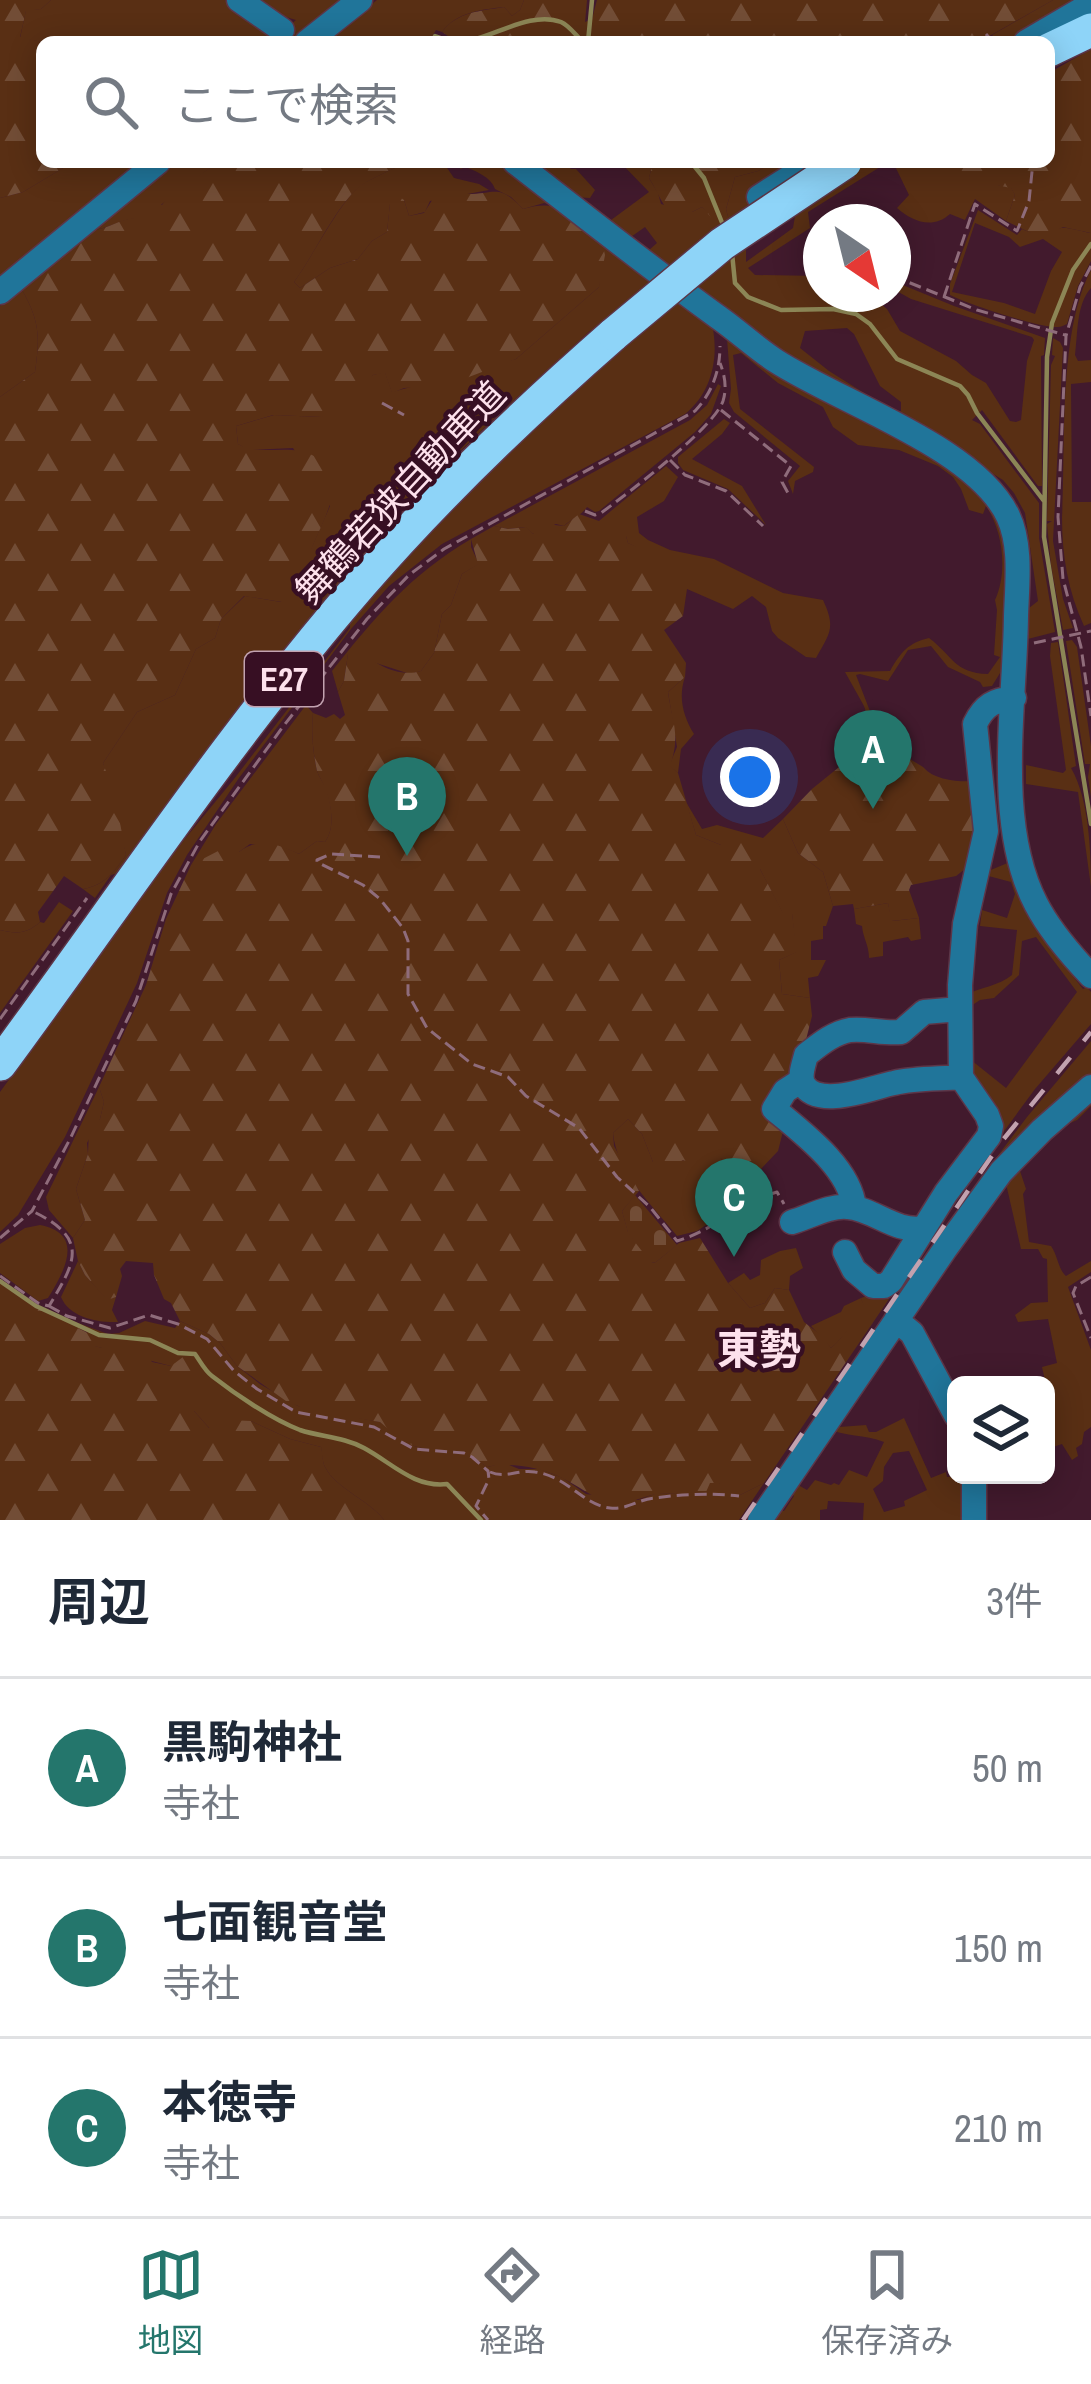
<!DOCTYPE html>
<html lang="ja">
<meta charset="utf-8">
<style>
:root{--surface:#fff;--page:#f6f6f7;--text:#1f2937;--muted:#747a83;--line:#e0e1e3;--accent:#24766c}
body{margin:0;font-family:"Archivo Narrow","Noto Sans JP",sans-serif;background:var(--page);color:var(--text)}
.controls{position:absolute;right:36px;bottom:36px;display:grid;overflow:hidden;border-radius:18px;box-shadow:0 6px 30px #0003}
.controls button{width:108px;height:108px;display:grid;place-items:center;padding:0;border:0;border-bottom:3px solid var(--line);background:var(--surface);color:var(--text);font:60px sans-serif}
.compass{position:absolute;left:803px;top:204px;width:108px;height:108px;border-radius:50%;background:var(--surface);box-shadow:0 6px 30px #0003;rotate:145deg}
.you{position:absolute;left:750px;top:777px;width:42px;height:42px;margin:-30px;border:9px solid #fff;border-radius:50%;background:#1a73e8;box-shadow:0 0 0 18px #1a73e833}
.badge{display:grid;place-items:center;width:78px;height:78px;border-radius:50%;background:var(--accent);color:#fff;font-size:39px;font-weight:700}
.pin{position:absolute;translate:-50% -99px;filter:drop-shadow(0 3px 6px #0008)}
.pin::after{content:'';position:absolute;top:63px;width:42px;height:36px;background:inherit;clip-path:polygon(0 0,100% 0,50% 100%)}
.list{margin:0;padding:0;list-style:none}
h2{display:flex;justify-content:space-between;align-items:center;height:156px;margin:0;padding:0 48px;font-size:51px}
h2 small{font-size:39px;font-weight:400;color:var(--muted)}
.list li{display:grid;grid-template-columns:78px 1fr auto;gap:36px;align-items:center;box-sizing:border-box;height:180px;padding:0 48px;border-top:3px solid var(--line)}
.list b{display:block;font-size:45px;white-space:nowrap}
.list p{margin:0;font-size:39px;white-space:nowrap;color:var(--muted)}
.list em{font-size:39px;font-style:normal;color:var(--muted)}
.icon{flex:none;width:66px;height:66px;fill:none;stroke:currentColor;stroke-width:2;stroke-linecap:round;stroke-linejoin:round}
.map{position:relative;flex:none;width:1091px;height:1520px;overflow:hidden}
.search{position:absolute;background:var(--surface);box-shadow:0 6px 30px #0003;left:36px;right:36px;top:36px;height:132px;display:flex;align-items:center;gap:30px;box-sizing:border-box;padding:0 42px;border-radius:18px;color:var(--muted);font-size:45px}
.sheet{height:696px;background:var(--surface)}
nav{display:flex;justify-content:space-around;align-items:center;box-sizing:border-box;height:168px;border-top:3px solid var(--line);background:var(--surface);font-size:33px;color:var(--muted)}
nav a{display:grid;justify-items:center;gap:6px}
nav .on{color:var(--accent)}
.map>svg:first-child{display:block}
.green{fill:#592f14;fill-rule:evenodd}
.forest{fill:url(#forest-firs)}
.cemetery{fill:url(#cemetery-stones)}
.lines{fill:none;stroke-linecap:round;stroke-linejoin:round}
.stream{stroke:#8c8656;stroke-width:4.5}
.minor-casing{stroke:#5c3648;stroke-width:27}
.highway-casing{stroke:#5c3648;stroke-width:36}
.path{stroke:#8f6c7b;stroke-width:3;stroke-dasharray:12 6;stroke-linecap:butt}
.minor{stroke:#20759a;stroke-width:24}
.highway{stroke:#8ed4f8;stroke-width:33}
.rail{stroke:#c2a2af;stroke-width:4.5;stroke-dasharray:21 21;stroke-linecap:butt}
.highway-bridge-casing{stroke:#5c3648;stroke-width:36;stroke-linecap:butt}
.highway-bridge{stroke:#8ed4f8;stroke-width:33}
.labels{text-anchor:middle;stroke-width:9;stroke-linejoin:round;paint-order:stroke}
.shield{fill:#370f23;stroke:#c2a2b0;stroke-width:3}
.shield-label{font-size:33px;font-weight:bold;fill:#fde1ec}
.street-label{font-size:36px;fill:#fde1ec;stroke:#370f23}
.quarter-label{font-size:42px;font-weight:bold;fill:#fde1ec;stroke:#370f23}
</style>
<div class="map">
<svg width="1091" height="1520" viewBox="0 0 1091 1520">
<defs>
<pattern id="forest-firs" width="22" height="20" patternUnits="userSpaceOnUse" patternTransform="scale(3)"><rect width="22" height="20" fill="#592f14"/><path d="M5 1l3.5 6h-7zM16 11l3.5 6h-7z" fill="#724d36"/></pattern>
<pattern id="cemetery-stones" width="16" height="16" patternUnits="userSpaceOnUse" patternTransform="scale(3)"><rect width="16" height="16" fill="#592f14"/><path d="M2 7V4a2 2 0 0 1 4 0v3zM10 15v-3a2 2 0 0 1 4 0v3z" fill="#724d36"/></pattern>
</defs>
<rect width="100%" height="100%" fill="#421a2d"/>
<!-- green -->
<path class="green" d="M51,0h174l50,38 21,-18 -20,-6 -24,-14h91l-53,42h-248l-22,-4 6,-28 15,-1z
M377,0h147l-4,10 -8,6 -8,-9c-24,3 -47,5 -62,25l-6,-2 -7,12h-75l-4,-3 -4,3h-22z
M1053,0h38l-72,42h-21l-6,-7z
M73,162h66l-139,114v-78l23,-6z
M178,162h40l-76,57c-19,-3 -31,10 -50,11z
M405,162h38l11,16 25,6 10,6 -59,11 -5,11 -16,4 -5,-16 -14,4 -3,28 -15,9 -14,18 -28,9 -30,20 -6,-6c17,-23 48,-84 67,-97 14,-9 30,-14 44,-23z
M463,162h39l59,46 -17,-5 -21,6 -12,-12 -16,-8c-4,-12 -18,-17 -29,-22l-6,2z
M527,162h37l7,7h5l19,21 -5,8 -17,-1z
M620,162h33l-4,16 9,15 3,11 31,8 10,-5 21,19 -57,44 -18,-19 9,-8 -12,-16 -17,12 -21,-16 42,-31z
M772,162h31l-46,41 -28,18 -3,-12 9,-32 23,-6z
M870,162h18l-80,50 2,16 -62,40 7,7 66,1v18h48l18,15 13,22 56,30 16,14 14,8 24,38 6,1 5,-2 6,-59 7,-21 -2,-3 -121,-38 -18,-10v-8l61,25 91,32 -1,17 -3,1 1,130h-4l-56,-76 -10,10 8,4 59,79v35l16,94 -31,8v-28l14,-11 -13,-88 -11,-20 -11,-13 -56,-34 -146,-79 -113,-79 58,-44v18l47,-34 3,-18zM847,328l7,6 26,52 21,16v9l-5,2 -67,-42 -29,-23 5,-17z
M893,162h56c12,16 42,23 62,25l4,8 -9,26 -31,-22 -10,21 -15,-6c-18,16 -38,7 -53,-6l12,-13z
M978,210l39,25 5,-6c20,9 20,3 39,-1 8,-1 21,4 30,5v28l-13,25 -11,38c-3,1 -6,3 -9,3 -18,1 -91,-23 -108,-32v-11zM975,223l34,14 11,10 23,-8 19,13 -11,19 -16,43 -31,-11 -52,-11z
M601,238l54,42 -60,52 -4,-2c-61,56 -123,110 -179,170 -107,116 -201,244 -294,373l-7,2 -16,23 -12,-9c22,-4 31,-17 43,-34l-23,-92 34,-51 38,-17 21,-46 19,-11 6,-19 24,-23 36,6 20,-20 9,-31 20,-45 -37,-58 -45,2 -10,-6 -2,-18 38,-11 48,2 51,-42 12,-3 7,20 124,-33 83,-72z
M1091,270v18c-15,17 -13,45 -16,67l3,6 13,-1v22l-20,2 1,118h19v121l-7,3c-16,-35 -22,-70 -22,-109 4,-72 -4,-184 29,-247z
M21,288c19,33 19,48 14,84l-35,25v-91z
M677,297l34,23c9,34 2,72 -26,94l-243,130 -53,42 -38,43 -112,149 -52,77 -20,38 -30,90 -72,154 -47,78 -18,17v-140l179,-246 55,-67 116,-151v-5c100,-118 213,-221 327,-326z
M1053,338l7,4 3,6 -10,193 10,58 10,29 -10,2 -12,-65 -4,-41 5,-3h-5l4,-156 4,-9 -3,-1z
M727,339l244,141 36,51 1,129 -16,26 -9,1 -3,-5 -32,-15 -17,-21 -23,4 -20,31 -28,-7 -4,1 17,44 30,8 -12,19 -16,-8 -11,-32 -19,-34 45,-1c11,-19 18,-28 39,-33 24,18 25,35 59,36l12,-17 -6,-2 3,-45 -2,-10c13,-28 8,-69 -9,-94l-3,8 -14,-4 -8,-21 -8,-12 -15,-11 -39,-16 -41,-5 -25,-18 -10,-20 -45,-24 -37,-30 -8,2 7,54 74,58 -1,5 -18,9 -2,13 -5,-13 12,-15 -66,-54 -5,-9 2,-14z
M718,384l3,2 -10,28 -16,18 -96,79 -4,1 -8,-5c-5,8 -16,12 -23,19l-8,-2 -23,10 -8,-7 -17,2 -14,-3 196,-106 17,-15z
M724,419l6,4 -8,11 -30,25 50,27 24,39 -38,-36 -45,-19 -5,-7v-6z
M666,466l12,11 -14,24 -27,16 2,16 9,7 22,10 44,9 69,34 40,7c13,28 7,33 -7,58l-10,-1 -28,-19 -6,-7 -6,-24 -14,-11 -19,13 -46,-20 -4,27c-19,-37 -14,-52 -55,-73l-11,-37z
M471,539v8l8,17 -17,10 -11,31 -9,9 -8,39 -13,18 -11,3 -62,-20 -4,27 -6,11 -6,-21c43,-54 78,-96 139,-132z
M1072,640l5,7 14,99v51l-3,-20 2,-13h-5l-19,-123z
M1058,642l18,124 -5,2c18,31 20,83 20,119l-13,-95 -52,-8v-19l37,8 3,-3 -16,-114 1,-13z
M685,677c-7,20 -2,39 9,57l-13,15 -3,24 -9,-7 8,-19 -9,-55z
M306,705l7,8c-2,19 0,40 4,58 2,6 6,11 9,17 5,16 10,39 -1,54l-8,-1 -18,13 -12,-5 -37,-5 -11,8 -48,13 25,-41z
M686,802l16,27 15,-4 46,13 20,-19 15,34 25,19 10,34 -7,20h-3v13l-12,2v19h15l-8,16 -10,2 2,20 -28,-4 -3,-34 17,-8 -4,-38h-9l-23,-45 -39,-24 -25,-10z
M1010,862l31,68 -2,3 44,56 4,-2 4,5v32l-56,65 -36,49h-5l-28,-63v-19l40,32 71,-96 -41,-55 -14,4 -3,34 -25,23 -14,2 -15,10v-15c17,-8 33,-9 47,-20l5,-45 -37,-4 2,-16 25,8 8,-24 -4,-12 -30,-8z
M59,902l14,9 -73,102v-83c18,4 26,4 40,-8l4,1z
M888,903l4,18 27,-3 2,21 -10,2 -3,-4 -25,5v14l-14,2c0,-13 -6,-20 -7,-32l-6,-2 -2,-15z
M1091,1041v41l-112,109 -5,-4 53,-70z
M99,1087l5,15 -4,17 -13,24 1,11 -12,35 9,31 -12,18 -24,-28 -3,-13z
M1091,1093v13l-14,14 -22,10 -36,38 7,21 -3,5 6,48 22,4c7,10 7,23 15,30l25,-15v11l-23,15 23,63v77l-7,5 -2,12 -6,4 2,8 -6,4 -10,-16 -15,5 -1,-2v-51l2,-3 -6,-26 15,-4 -9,-44 -30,3 -3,-7 16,-12 17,-1 -1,-43 -4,-1 -5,-9h-17l-17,-74 41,-42z
M628,1119l14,15 11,28 68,-4 9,17 -1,12 3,12 17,-2 -52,34 -20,5c-24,-30 -60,-63 -64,-103z
M40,1225c46,9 24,47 8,73l-10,3 -38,-28v-29l25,-16z
M796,1248l7,20 -13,8 -1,14 -14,-2 -10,15 -15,5 -22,-25 16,-10 6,7 10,-5 1,-15 19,-9z
M78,1261l7,14 22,24 9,-2 -4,13 6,12c-21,1 -49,-5 -57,-25z
M861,1298l5,12c-14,12 -21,27 -35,38l-20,-22 30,-14 3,-6z
M51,1313l57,21 11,-1 26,-12 30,7 5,-7 29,13 11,9 17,23 23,18 38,22 82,16 34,24 16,4h34l23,17 17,-4 15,6h21l23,9 23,16 52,6 17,-6 50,-2 4,-9h10l21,12 24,-12 -25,37h-355c-15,-20 -49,-32 -59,-53 -3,-6 -3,-13 -4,-20l-31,-8 -39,-18 -41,8 -16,-18 -23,-45 -77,-20 -7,-14 -21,-8z
M904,1418l27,60 15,-6 1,5 22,-2v45h-106l1,-17 -36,-2 -1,8 -7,1v10h-55l6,-10 13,1 10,-15 -8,-7 5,-8 16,9 8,-10 16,5 3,-2 5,2 10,-15 18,7 17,-35c-19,-8 -40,-5 -58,-14l40,-3 3,7h7zM909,1451l18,39 -23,11 1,5 -21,6 -11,-23 10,-8 1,-14 9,-14z"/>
<!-- forest -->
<path class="forest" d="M0,0h51l-10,9 -15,2 -6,26 22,5v120h31l-50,30 -23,6z
M524,0h63l-2,22 7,-3 5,-19h456l-74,42h-512l-2,-3 -14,-1 -9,-6c15,-20 38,-21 62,-25l8,9 8,-6z
M1091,49v184l-28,-6 -14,7 -14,1 -29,-14 9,-26 -4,-7 -15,-3 -18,9 -13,-8 -16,-24h100v-89z
M218,162h187c-14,9 -30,14 -43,23 -23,15 -49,72 -68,97l6,6 30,-20 28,-9 14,-18 15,-9 3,-29 7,-8 7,5 5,16 15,-3 17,-27 13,-8 9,6 4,10c30,0 31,-11 56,15 39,-11 48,6 78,29l4,17 -6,32 -83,72 -68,26 -44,3 -12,5 -7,-20 -12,2 -5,7 7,11 -16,19 -37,5 -49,-2 -37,11 2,18c22,13 50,-1 74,11 40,18 13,61 1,90 -5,11 -5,26 -11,37 -4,7 -15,14 -20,20l-38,-6 -23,23 -6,19 -19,11 -21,46 -38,17 -34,51 12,33 11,59c-12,17 -21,30 -43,34l-19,-13 -26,36 2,10c-14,12 -22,12 -40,8v-533l35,-25c5,-36 5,-51 -14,-84l71,-58c19,-1 31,-14 50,-12l5,-13 8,-4 7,4c10,-14 41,-31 56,-43z
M653,162h119l-14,9 -23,6 -9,32 3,12 -6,5 -7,-3 -14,-16 -10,5 -5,8c-24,-5 -26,-24 -38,-42z
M617,506l11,6 6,9 -8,15 2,7c18,7 39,23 47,42 5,12 2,19 8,31l-19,14 22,33 -1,14 -17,15c4,30 13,42 2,74l8,7 18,62 25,10c22,-7 25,-8 41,10l-2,14 23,44h9l5,39 -18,8 3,34 28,4 2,18 -34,135 -19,20 -13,6 3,20 -16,3c-6,-18 -2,-24 -12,-42l-22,8 -16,-6 -16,9 -14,-7 -11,-28 -14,-15 -15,14 1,13 25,45 -17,20 6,21 24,31 4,-1 23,-19 21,-5 28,45 22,25 15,-5 10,-15 14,2 15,32 18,14 9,12c14,-12 20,-26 34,-38l-4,-12 13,-4 5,5 11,-13 3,7 -129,190 -24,12 -14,-2 -7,-10h-9l-4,9c-16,2 -32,1 -48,2 -16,2 -30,12 -47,8 -20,-4 -33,-17 -51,-25 -20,-10 -53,-15 -73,-10l-23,-16 -34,-1 -16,-4 -14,-7 -20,-17 -72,-12 -22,-9 -49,-35 -17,-23 -11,-9 -29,-13 -9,-18 -7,-4 -10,-24 -1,-12 -27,-2 -6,8 2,7 -6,21 -9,3 -22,-25 -7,-14 -5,-23 12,-18 -9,-31 12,-35 1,-24 11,-11 4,-17 -5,-15 47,-102 20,-66 25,-54 31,-16 17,3c19,-15 39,-8 60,2l18,-13 8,1c11,-15 6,-38 0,-54 -2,-6 -6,-11 -8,-17 -4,-19 -6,-39 -4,-58l13,5 8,-4 6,5 5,-4 -7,-23 6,-11 4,-27 9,-6c17,16 41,30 64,23l13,-18 8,-39 9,-9 11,-31 16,-10 -7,-25 23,-13 14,3 18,-2 7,7 12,-10 19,2 15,-12 20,7z
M875,738l48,29c12,14 36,15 53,14l-2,81 -18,14 -45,9 -2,5 10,28 -28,3 -3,-18 -34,6 -1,-5 -20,2 -10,-34 -25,-19 -15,-34 29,-30z
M0,1283l35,24 59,29 1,10 7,2 3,-5 13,-5 3,5c18,-1 23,4 31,19l19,4 12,-9h11l-2,28 7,13 -5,13 15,17 19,-8 23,1 39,18 31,8c2,7 1,14 4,20 10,21 44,33 59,53h-384z"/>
<!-- cemetery -->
<path class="cemetery" d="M635,1195l42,50 -21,17 -5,1 -23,-30 -6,-22z"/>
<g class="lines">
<!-- stream -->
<path class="stream" d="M435,36l17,6
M462,42c30,-3 68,-32 99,-20 9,4 15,14 22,20
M588,42l4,-42
M691,162l13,16 19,47
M1091,244l-18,26 -21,53 -5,34 -3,180 47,287
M732,253l3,30 13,14 33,13 52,-1 23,5 14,10 27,35 63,27 8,9 9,18 67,88
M0,1281l36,25 63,29 51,5 28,13 17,1c5,7 10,17 17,22 23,18 61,44 88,54 21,7 44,7 64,18 28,15 50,40 83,36l34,36"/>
<defs>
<path id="minor" d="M239,0l43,30
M307,42l53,-42
M1026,42l65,-38
M515,162c67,52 134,105 203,155 20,14 38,31 58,44 65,42 199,86 232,155 14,30 9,68 8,100 -1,89 -22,207 20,288 14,27 34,50 55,72
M759,197l55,-35
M0,292l158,-130
M960,1009l-36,3 -23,20c-17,2 -35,-4 -51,-2 -17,3 -31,15 -44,25 -2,9 -7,20 -3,29 15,26 70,3 91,-1 22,-5 45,-4 67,-6
M802,1080l-17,11 -11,18c29,24 76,59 80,98
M792,1222c17,-5 38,-17 56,-15 26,2 48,26 75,21
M845,1252l9,18 19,16h11l7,-5 55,-88 43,-57 2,-10 -4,-11 -26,-38 -1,-92 5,-61 21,-93 -11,-107c9,-19 19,-24 39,-26
M896,1320l16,13 44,82
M760,1520l185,-271 56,-77 41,-42 49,-43
M974,1520v-45"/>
<path id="highway" d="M1049,50l42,-20
M0,1064c119,-161 230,-329 361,-480 78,-90 164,-172 253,-250"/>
</defs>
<!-- minor casing -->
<use href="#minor" class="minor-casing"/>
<!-- highway casing -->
<use href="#highway" class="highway-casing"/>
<!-- path -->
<path class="path" d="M986,34l7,8
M1091,266l-11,21 -14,49 -8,181 5,62 18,68 10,69
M893,276l84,34 88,25
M944,297l31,-93 42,27 12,-30 4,-39
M382,403l22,12
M721,410l70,56 -9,16 7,13
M670,460l15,15 41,16 37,35
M585,511l10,4 6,-2c26,-19 113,-85 122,-112 4,-13 2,-25 -3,-38
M1034,643l57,-12
M380,857l-49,-3 -14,6v2l46,23 17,14 23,29 5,13v53l19,34 45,36 36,13 18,19 53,32 38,49 33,30 27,34c37,-11 64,-38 100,-49l7,12
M0,1019l87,-121
M0,1238l32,-27 38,-72 66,-138 35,-107 29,-53 82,-113 85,-109 42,-44 35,-26 251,-138c17,-18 25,-40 25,-65
M0,1276l38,27 11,3c26,-43 41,-67 -15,-94
M1091,1277l-15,9 -3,7 18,45
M49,1306l18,10 43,12 39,-13 29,9 29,15 27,32 23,18 39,23 78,15 40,22 50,4 8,4 16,14 1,8 -13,27 12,14
M490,1472c16,7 28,-3 45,0 32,4 48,33 75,36 18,2 28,-9 45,-10 27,-4 57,-5 84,-2"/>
<!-- minor -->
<use href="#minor" class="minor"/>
<!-- highway -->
<use href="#highway" class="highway"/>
<!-- rail -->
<path class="rail" d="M743,1520l259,-379 89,-109"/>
<defs>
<path id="highway-bridge" d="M614,334l108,-90 123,-82"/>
</defs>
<!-- highway-bridge casing -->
<use href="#highway-bridge" class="highway-bridge-casing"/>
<!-- highway-bridge -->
<use href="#highway-bridge" class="highway-bridge"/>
</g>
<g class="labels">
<!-- shield labels -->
<rect class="shield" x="245" y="652" width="78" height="54" rx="9"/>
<g class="shield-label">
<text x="284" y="691">E27</text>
</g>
<!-- street labels -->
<g class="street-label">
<text transform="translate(400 492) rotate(-47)" y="13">舞鶴若狭自動車道</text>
</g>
<!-- quarter labels -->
<g class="quarter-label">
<text x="759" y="1364">東勢</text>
</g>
</g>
</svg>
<div class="controls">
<button><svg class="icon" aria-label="layers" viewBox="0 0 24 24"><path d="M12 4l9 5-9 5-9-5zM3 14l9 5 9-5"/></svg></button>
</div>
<svg class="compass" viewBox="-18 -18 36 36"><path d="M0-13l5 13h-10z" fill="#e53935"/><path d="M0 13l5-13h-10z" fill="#747a83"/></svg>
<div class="you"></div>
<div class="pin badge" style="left:873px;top:809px">A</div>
<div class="pin badge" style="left:407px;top:856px">B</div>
<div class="pin badge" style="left:734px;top:1257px">C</div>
<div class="search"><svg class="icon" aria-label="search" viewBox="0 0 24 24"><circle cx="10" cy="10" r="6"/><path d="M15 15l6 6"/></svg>ここで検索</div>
</div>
<section class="sheet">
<h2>周辺<small>3件</small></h2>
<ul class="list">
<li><span class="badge">A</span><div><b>黒駒神社</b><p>寺社</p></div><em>50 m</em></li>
<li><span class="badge">B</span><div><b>七面観音堂</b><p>寺社</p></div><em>150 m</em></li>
<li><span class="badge">C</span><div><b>本徳寺</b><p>寺社</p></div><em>210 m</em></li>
</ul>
</section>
<nav>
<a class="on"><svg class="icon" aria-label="map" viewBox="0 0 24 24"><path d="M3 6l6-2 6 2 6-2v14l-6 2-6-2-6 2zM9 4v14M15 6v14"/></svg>地図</a>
<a><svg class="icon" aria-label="directions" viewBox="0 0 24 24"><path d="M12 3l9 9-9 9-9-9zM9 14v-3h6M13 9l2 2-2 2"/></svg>経路</a>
<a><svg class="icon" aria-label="saved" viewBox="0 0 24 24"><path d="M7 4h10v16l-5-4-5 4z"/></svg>保存済み</a>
</nav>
